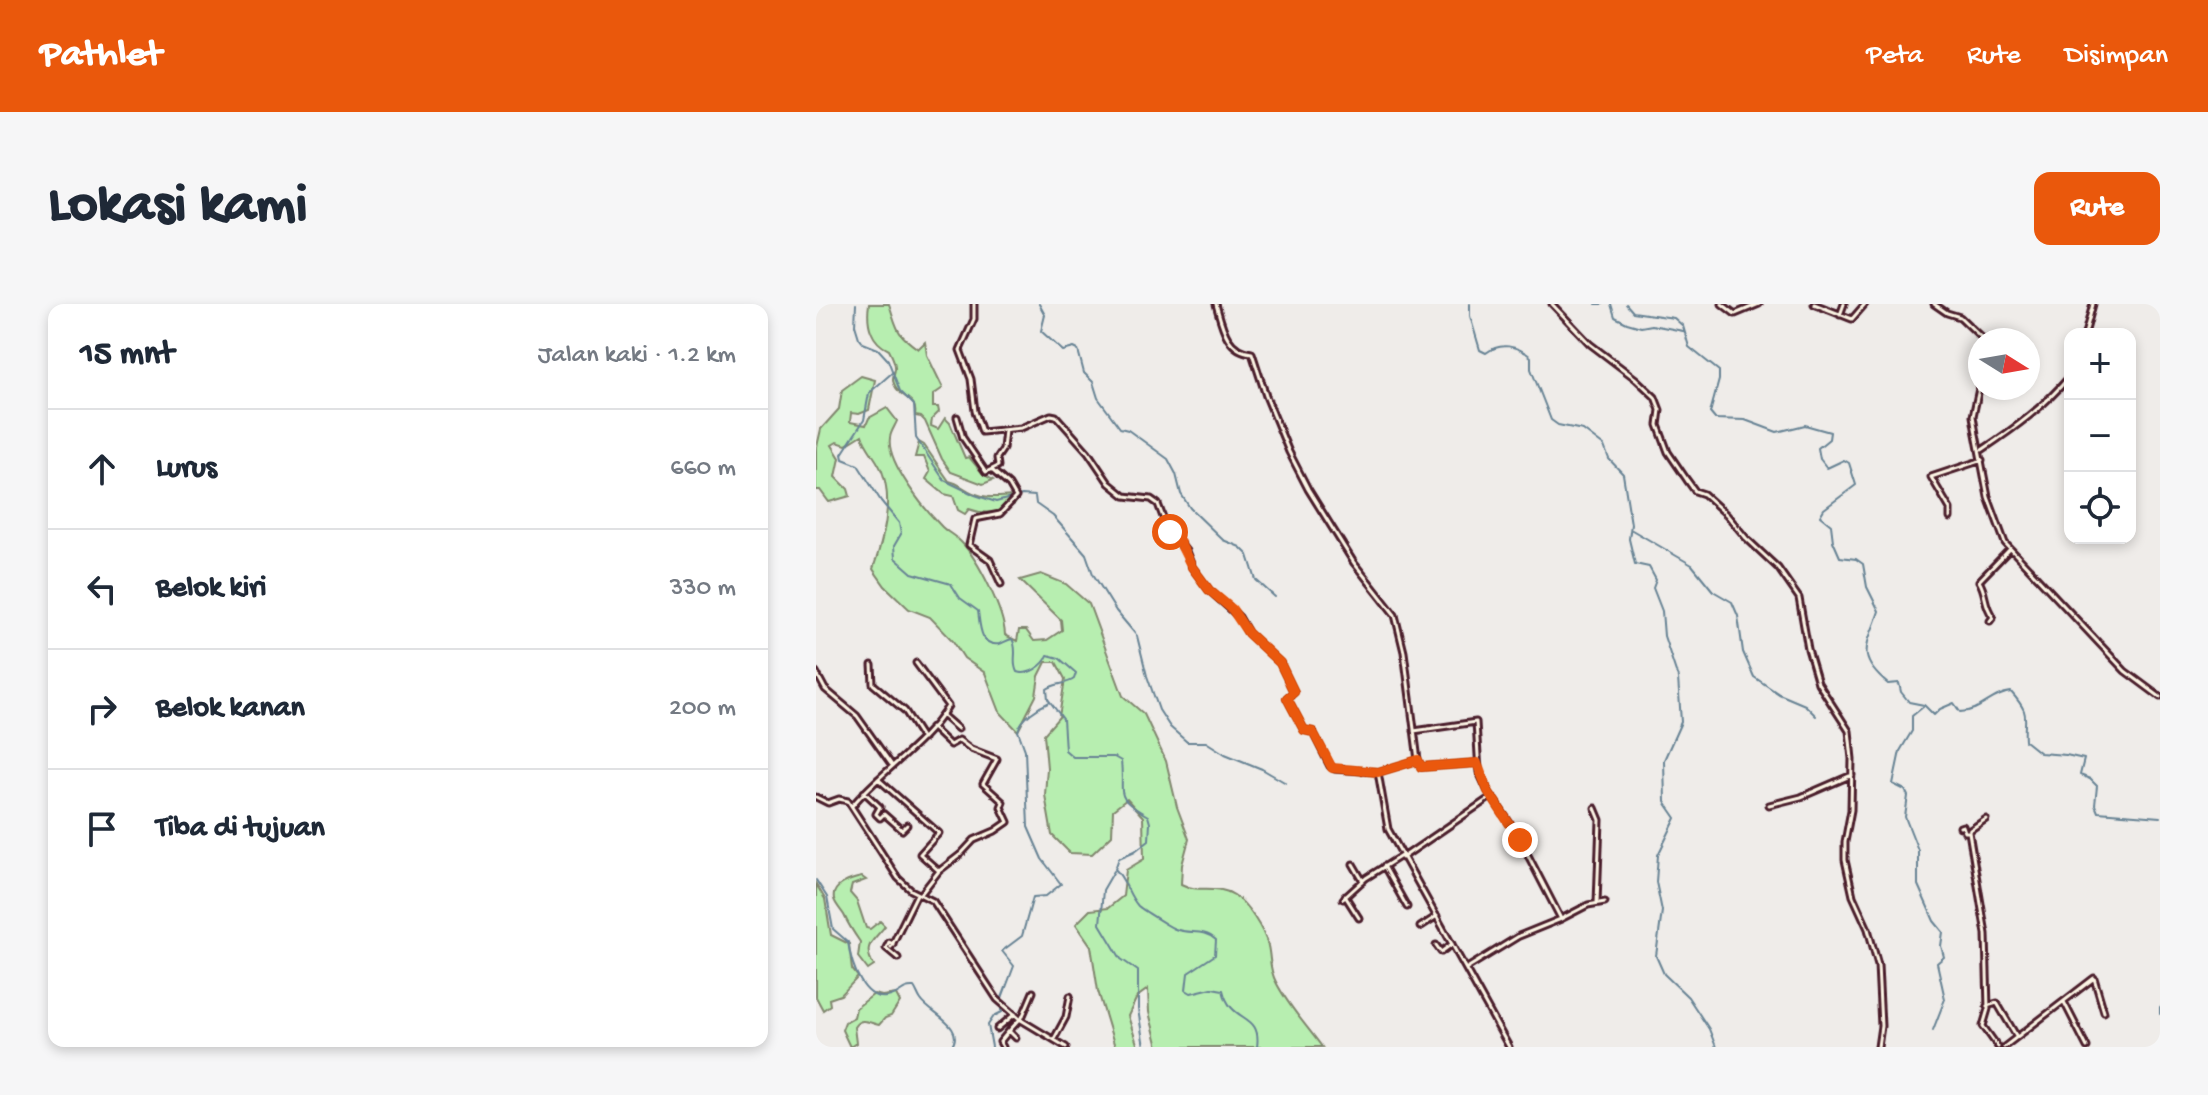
<!DOCTYPE html>
<html lang="id">
<meta charset="utf-8">
<style>
:root{--surface:#fff;--page:#f6f6f7;--text:#1f2937;--muted:#747a83;--line:#e0e1e3;--accent:#ea580c}
body{margin:0;font-family:"Gochi Hand",sans-serif;background:var(--page);color:var(--text)}
.controls{position:absolute;right:24px;top:24px;display:grid;overflow:hidden;border-radius:16px;box-shadow:0 4px 12px #0003}
.controls button{width:72px;height:72px;display:grid;place-items:center;padding:0;border:0;border-bottom:2px solid var(--line);background:var(--surface);color:var(--text);font:40px sans-serif}
.compass{position:absolute;left:1152px;top:24px;width:72px;height:72px;border-radius:50%;background:var(--surface);box-shadow:0 4px 12px #0003;rotate:101deg}
.stop{position:absolute;width:24px;height:24px;margin:-18px;border:6px solid #ea580c;border-radius:50%;background:#fff}
.stop.end{background:#ea580c;border-color:#fff;box-shadow:0 2px 8px #0008}
.list{margin:0;padding:0;list-style:none}
h2{display:flex;justify-content:space-between;align-items:center;height:104px;margin:0;padding:0 32px;font-size:34px}
h2 small{font-size:26px;font-weight:400;color:var(--muted)}
.list li{display:grid;grid-template-columns:52px 1fr auto;gap:24px;align-items:center;box-sizing:border-box;height:120px;padding:0 32px;border-top:2px solid var(--line)}
.list b{display:block;font-size:30px;white-space:nowrap}
.list em{font-size:26px;font-style:normal;color:var(--muted)}
.icon{flex:none;width:44px;height:44px;fill:none;stroke:currentColor;stroke-width:2;stroke-linecap:round;stroke-linejoin:round}
.map{position:relative;flex:none;width:1344px;height:743px;overflow:hidden;border-radius:16px}
header{display:flex;align-items:center;gap:48px;box-sizing:border-box;height:112px;padding:0 40px;background:var(--accent);color:#fff}
header strong{font-size:38px}
nav{display:flex;gap:44px;margin-inline-start:auto;font-size:28px}
.intro{display:flex;align-items:center;justify-content:space-between;box-sizing:border-box;height:192px;padding:0 48px}
h1{margin:0;font-size:56px}
.button{padding:20px 36px;border-radius:16px;background:var(--accent);color:#fff;font-size:28px;font-weight:700}
main{display:flex;gap:48px;padding:0 48px}
aside{flex:1;background:var(--surface);border-radius:16px;box-shadow:0 4px 12px #0003}
.map>svg:first-child{display:block}
.green{fill:#b7eeb0;stroke:#80866e;stroke-width:2}
.lines{fill:none;stroke-linecap:round;stroke-linejoin:round}
.stream{stroke:#678394;stroke-width:2}
.minor-casing{stroke:#4a1f2b;stroke-width:9}
.minor{stroke:#fcf5e5;stroke-width:3}
.route{stroke:#ea580c;stroke-width:10}
</style>
<header>
<strong>Pathlet</strong>
<nav><a>Peta</a><a>Rute</a><a>Disimpan</a></nav>
</header>
<div class="intro"><h1>Lokasi kami</h1><a class="button">Rute</a></div>
<main>
<aside>
<h2>15 mnt<small>Jalan kaki · 1.2 km</small></h2>
<ul class="list">
<li><svg class="icon" aria-label="ahead" viewBox="0 0 24 24"><path d="M12 20V5M6 11l6-6 6 6"/></svg><div><b>Lurus</b></div><em>660 m</em></li>
<li><svg class="icon" aria-label="left" viewBox="0 0 24 24"><path d="M17 20v-9H6M10 6l-5 5 5 5"/></svg><div><b>Belok kiri</b></div><em>330 m</em></li>
<li><svg class="icon" aria-label="right" viewBox="0 0 24 24"><path d="M7 20v-9h11M14 6l5 5-5 5"/></svg><div><b>Belok kanan</b></div><em>200 m</em></li>
<li><svg class="icon" aria-label="arrive" viewBox="0 0 24 24"><path d="M6 21V4h12l-3 4 3 4H6"/></svg><div><b>Tiba di tujuan</b></div></li>
</ul>
</aside>
<div class="map">
<svg width="1344" height="743" viewBox="0 0 1344 743">
<rect width="100%" height="100%" fill="#efece9"/>
<filter id="ink" filterUnits="userSpaceOnUse"><feTurbulence type="fractalNoise" baseFrequency=".0125" numOctaves="2"/><feDisplacementMap in="SourceGraphic" scale="16" xChannelSelector="R" yChannelSelector="G"/><feConvolveMatrix kernelMatrix="1 2 1 2 8 2 1 2 1" color-interpolation-filters="sRGB"/></filter>
<g filter="url(#ink)">
<!-- green -->
<path class="green" d="M53,0h20c9,26 6,28 29,45l7,-7 2,13 16,33 -10,7v12h5l1,5 -7,7 -1,7 7,3 7,-11 5,5 15,35 4,-1 14,17 10,6 -10,4 -32,-12 -9,-13 -17,-38 -4,-4 -6,-1c3,-19 -13,-16 -20,-30 -4,-8 -1,-10 0,-17 1,-6 -4,-15 -6,-19 -18,-8 -23,-26 -20,-46z
M45,72l14,4 -6,30 -10,4 -8,-1 -1,9 16,3 3,-7 18,-10 10,13c-2,5 -7,12 -7,17 -4,24 35,72 52,89 5,5 13,9 19,15 17,17 43,69 44,93l12,6 2,-11h7l8,11 13,-1 15,-10 -1,-10 -41,-40 21,-6 25,10 23,20 34,92 21,18 22,47 11,46 12,32 -7,26 -1,19c19,10 33,-1 53,11 13,8 30,35 34,51 3,13 1,23 8,36 12,24 30,43 46,65h-164l-9,-35 -1,-23 -11,8 -9,19 10,31h-23l-17,-56 -7,-45 -15,-22 14,-14 18,-2 15,-12 3,-26 18,-11 -1,-42 -16,-18 -14,11 -1,25 -20,19 -22,-1 -18,-18 -7,-40 2,-27 -3,-34 15,-17 6,-38 -9,-17h-10l-7,14 -3,20 -18,35 -18,-19 -15,-39 -21,-15 -11,-17 -23,-24 -21,-8 -24,-23 -12,-17c10,-29 20,-65 10,-95 -4,-14 -17,-25 -21,-39l-16,10 -9,-3 -5,3 8,13 -4,19 12,12 2,7 -21,6 -9,-12h-4v-39l5,-22 18,-20 3,-19z
M103,138l5,3 25,36c10,2 15,8 24,12 14,6 25,4 39,3l4,5 -1,3c-14,9 -31,11 -46,5l-4,5 -7,-4 -5,-14 -9,-2 -18,-15 4,-7 -6,-15h-9z
M46,573l4,3 -14,5 -2,8 7,8 9,27 4,1 10,-8 5,5c-11,15 -24,19 -11,40l-6,4 -10,-13 2,-15c-7,-10 -11,-16 -16,-27 -3,-5 -9,-11 -10,-16 -3,-14 18,-20 28,-22z
M0,580l9,15 6,36 18,9 3,25 6,8 -17,18 -12,4 1,6 -7,5 -7,-13z
M58,690l8,2 14,-2 4,8 -9,14 -6,2 -6,7c-10,-2 -18,-9 -25,2l2,16 -6,4 -8,-17 3,-8 9,-5 2,-9z"/>
<g class="lines">
<!-- stream -->
<path class="stream" d="M40,0l-1,21 4,13 4,5 15,6 10,11 12,31 14,14 2,33 28,42 31,15 21,7 26,-7 13,1 1,8 17,12 33,38 7,20 23,37 21,25 10,40 12,34 11,17 17,15h19l19,12 37,15 24,14
M223,0l6,11 -4,16 22,20 11,-3 4,2 6,23 9,9 5,16 22,30 8,2 40,29 8,15 5,20 9,14 33,32 17,7 8,8 8,25 19,17
M654,0v12l10,34 6,3c14,-11 31,-8 45,4v12l20,51 7,5 25,5 21,16 5,13 14,15 8,50 -2,15 6,25 14,3 7,13 -3,8 9,23 2,25 14,42 3,44 -17,38 1,42 11,16 -18,37 -2,27 6,29 -6,45 8,18 24,23 21,32 7,18
M780,0h7
M795,0l4,13 12,6 14,4 11,-2 31,6
M810,0l7,8 41,6 9,8 6,21 30,24v9l-9,33 5,6 30,1 32,12 28,-7 25,7 -1,7 -11,9 2,11 7,9 17,-8 5,3 7,22 -32,24 -4,7 11,9 2,16 7,16 16,2 7,5 4,23 12,24c-11,34 -25,45 9,73l11,-1 2,9 8,10 15,3 10,10 6,-6 14,-6 6,9c21,0 31,-18 51,-20 21,24 12,23 14,49l15,12 26,2 18,4 -4,16 10,4 7,7 -2,19 3,7 62,5
M77,68l-24,21 -5,27 -22,34 1,5 15,6 23,36 18,22 2,11 -7,12 1,12 17,15 39,11 9,14 18,13c2,12 1,36 21,33 4,-1 8,-4 13,-5 7,11 -1,22 5,33 11,4 27,-6 31,-17l11,3 17,15 -2,6c-8,6 -19,4 -27,10l1,10 15,20 2,31 8,7h41l7,4c4,35 -9,35 27,55l2,7 -1,17 -14,11 -16,7 -4,11c11,11 13,26 23,37 2,2 33,22 37,23 15,6 28,-1 41,11l-1,15 -27,18 -2,17 5,3 21,-5 11,2c8,35 39,21 34,57
M816,226l60,35 21,26 19,11 6,14 5,36 11,25 25,17 26,11 11,11
M1107,403l-11,9v15l-12,20 -7,33 12,6 3,6 -3,21 13,33v35l16,36 9,11 -2,14 3,11 -7,6 8,36 -12,31
M298,567l-11,19 -3,34 21,35 17,12v38l6,38
M0,576l11,17 6,32 15,13c3,21 15,63 43,54 10,-3 12,-10 23,-9 3,4 4,9 7,13 9,14 46,27 30,47
M1344,703v7
M176,743l-4,-22 6,-9 8,-4v-14l12,-32 -12,-15 20,-15 11,-39 13,-1 15,-12 -19,-25 -14,-32 -3,-77 -7,-19c3,-13 20,-24 32,-29"/>
<defs>
<path id="minor" d="M158,0v15l-14,31 11,29 4,32 7,21 39,-4 30,-13 5,1 32,36 21,31 16,13 26,3 7,5 9,24 19,23 6,16 17,23 30,27 9,16 32,30 14,29 -7,6 17,32 9,2 17,34 5,3 43,3
M400,0c6,21 10,47 36,49l14,43 23,56 19,37 46,74 41,52 9,37 14,108 -40,12 10,57 121,218
M736,0l38,40 46,35 19,18 5,13 -2,15 10,27 19,28 8,11 9,3 23,21 19,23 32,30 21,30 9,51 10,34 31,48 3,28 -1,51 -6,32v18l8,36 15,33 10,36 3,61 -3,21
M906,0l13,10 24,-10
M998,0l38,15 13,-15
M1118,0l13,9 13,4 24,23
M1024,11l4,-11
M1269,30l8,-30
M1164,80l-7,32 3,18 12,63 17,46 120,128 35,26
M141,113l6,21 23,34 12,-6 -1,-8 6,-9 2,-19
M1166,146c33,-22 62,-43 88,-74
M177,167l16,14 7,12 -16,17 -25,5 -6,26 21,15 11,24
M1134,214v-9l-19,-32 51,-17
M1174,317l3,-4c-10,-13 -6,-23 -14,-36l30,-31
M56,361l1,19 32,27 18,28
M0,368l9,17 32,27 34,48
M126,411l16,14
M598,427l62,-9 3,50 9,19 29,43 44,85 27,-14 17,-3
M602,456l3,7 56,-4
M62,475l61,54 -19,21 19,17
M48,488l16,15 -4,7 4,4 4,-4 18,16 5,-5
M0,493l12,6 11,-4 9,2 50,77 13,12 22,11 64,98 24,21 45,27
M953,501l32,-8 51,-22
M36,502c30,-36 72,-60 96,-100l-32,-43
M779,504l5,12 -3,83
M1144,523l3,-1 2,6h4l17,102 2,75 -5,17 15,21
M1154,526l16,-11
M586,554l89,-61
M537,560l10,17
M568,562l23,41
M105,590l18,-23 22,-17 13,-14 21,-9 13,-9 -7,-15 2,-5 -20,-18 14,-25 -26,-10 -12,-9 -9,5 -19,-18
M529,592l14,22
M527,595l23,-21 35,-22
M604,623l17,-11
M77,640l-4,-2 -3,6 12,10
M620,641l5,7 11,-8
M75,643l26,-53
M651,664l52,-32 42,-17
M1248,698l23,45
M1171,702l10,-3 20,34
M205,716l12,-28
M181,725l18,-15
M200,734l-7,-7 11,-12
M238,735l12,-22 4,-21
M187,743l-3,-5 9,-11
M1188,743l90,-69 10,34"/>
</defs>
<!-- minor casing -->
<use href="#minor" class="minor-casing"/>
<!-- minor -->
<use href="#minor" class="minor"/>
</g>
</g>
<g class="lines" filter="url(#ink)">
<!-- route -->
<path class="route" d="M354,228l8,7 14,28 17,23 23,19 16,24 32,30 14,29 -7,6 17,32 9,2 19,36 46,4 40,-12 3,7 56,-4 11,28 32,49"/>
</g>
</svg>
<div class="controls">
<button>+</button>
<button>−</button>
<button><svg class="icon" aria-label="locate" viewBox="0 0 24 24"><circle cx="12" cy="12" r="6"/><path d="M12 2v4M12 18v4M2 12h4M18 12h4"/></svg></button>
</div>
<svg class="compass" viewBox="-18 -18 36 36"><path d="M0-13l5 13h-10z" fill="#e53935"/><path d="M0 13l5-13h-10z" fill="#747a83"/></svg>
<div class="stop" style="left:354px;top:228px"></div>
<div class="stop end" style="left:704px;top:536px"></div>
</div>
</main>
